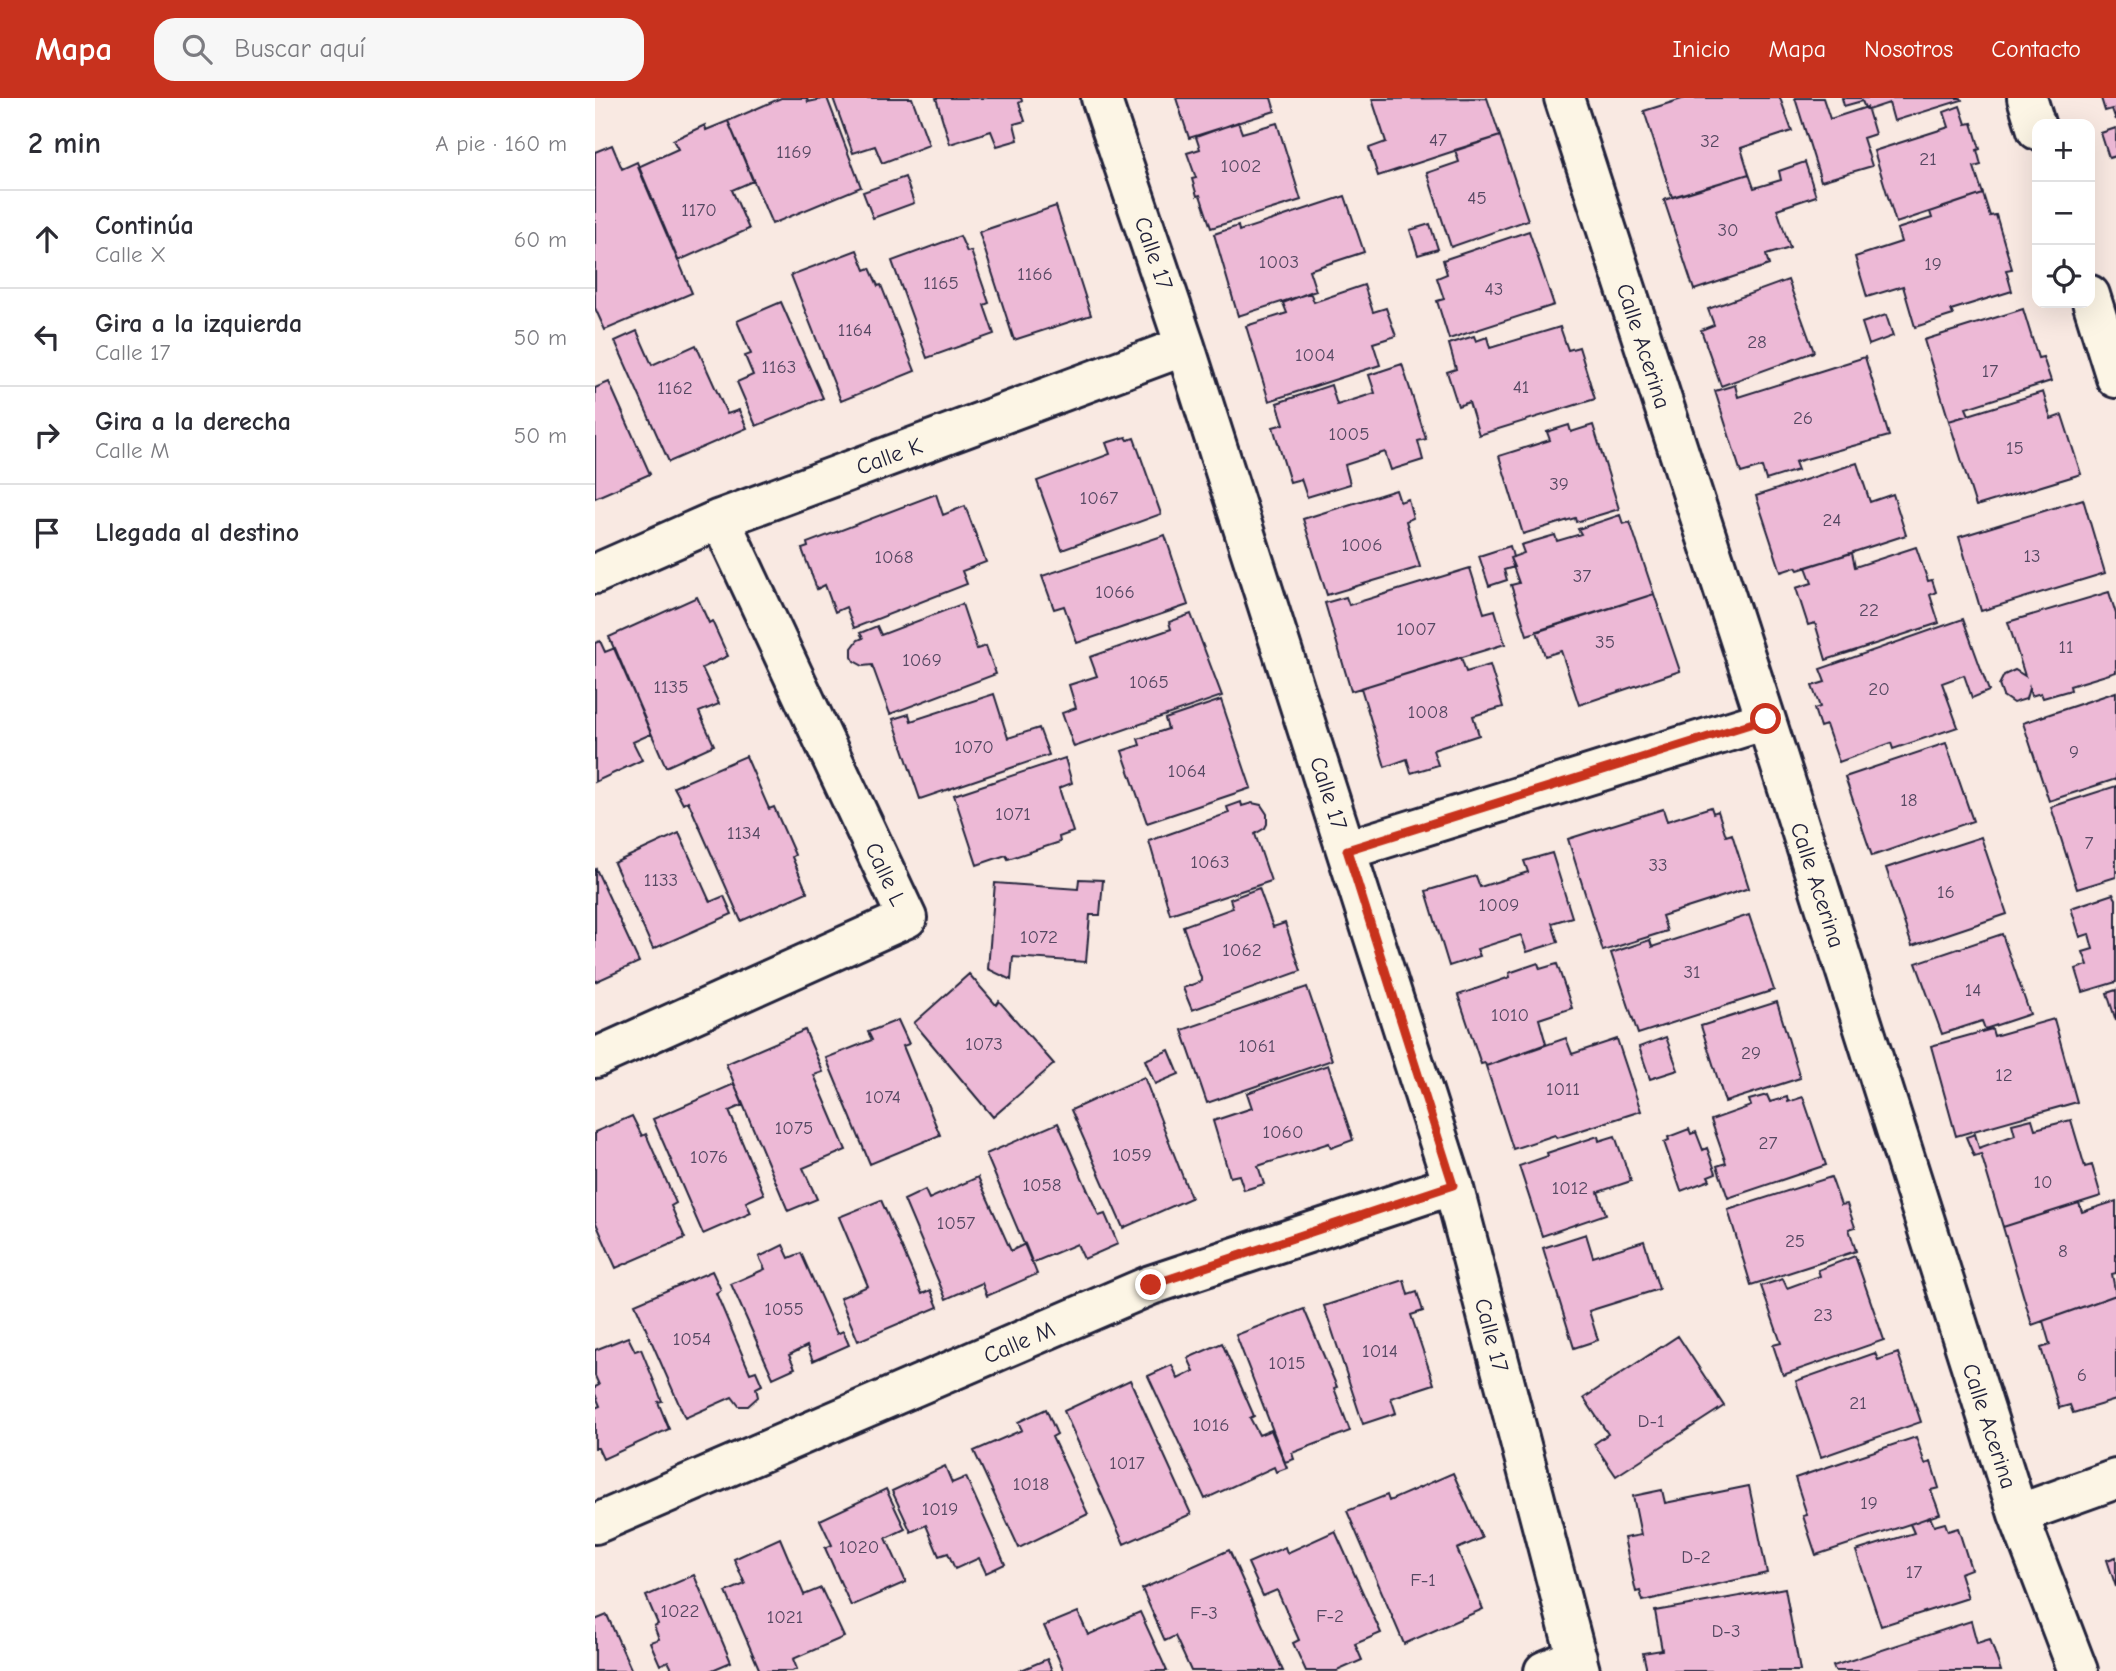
<!DOCTYPE html>
<html lang="es">
<meta charset="utf-8">
<style>
:root{--surface:#fff;--page:#f7f7f7;--text:#2b2b33;--muted:#7c7c81;--line:#e1e1e2;--accent:#c8321e}
body{margin:0;font-family:"Comic Neue",sans-serif;background:var(--page);color:var(--text)}
.controls{position:absolute;right:21px;top:21px;display:grid;overflow:hidden;border-radius:14px;box-shadow:0 7px 28px #0002}
.controls button{width:63px;height:63px;display:grid;place-items:center;padding:0;border:0;border-bottom:2px solid var(--line);background:var(--surface);color:var(--text);font:35px sans-serif}
.stop{position:absolute;width:21px;height:21px;margin:-16px;border:5px solid #c8321e;border-radius:50%;background:#fff}
.stop.end{background:#c8321e;border-color:#fff;box-shadow:0 2px 7px #0008}
.list{margin:0;padding:0;list-style:none}
h2{display:flex;justify-content:space-between;align-items:center;height:91px;margin:0;padding:0 28px;font-size:30px}
h2 small{font-size:23px;font-weight:400;color:var(--muted)}
.list li{display:grid;grid-template-columns:46px 1fr auto;gap:21px;align-items:center;box-sizing:border-box;height:98px;padding:0 28px;border-top:2px solid var(--line)}
.list b{display:block;font-size:26px;white-space:nowrap}
.list p{margin:0;font-size:23px;white-space:nowrap;color:var(--muted)}
.list em{font-size:23px;font-style:normal;color:var(--muted)}
.icon{flex:none;width:38px;height:38px;fill:none;stroke:currentColor;stroke-width:2;stroke-linecap:round;stroke-linejoin:round}
.map{position:relative;flex:none;width:1521px;height:1573px;overflow:hidden}
header{display:flex;align-items:center;gap:42px;box-sizing:border-box;height:98px;padding:0 35px;background:var(--accent);color:#fff}
header strong{font-size:33px}
nav{display:flex;gap:38px;margin-inline-start:auto;font-size:24px}
.search{width:490px;height:63px;background:var(--page);display:flex;align-items:center;gap:18px;box-sizing:border-box;padding:0 24px;border-radius:21px;color:var(--muted);font-size:26px}
main{display:flex}
aside{flex:1;background:var(--surface)}
.map>svg:first-child{display:block}
.building{fill:#edb9d6;stroke:#22223b;stroke-width:2}
.lines{fill:none;stroke-linecap:round;stroke-linejoin:round}
.street-casing{stroke:#22223b;stroke-width:44}
.street{stroke:#fcf5e5;stroke-width:38}
.route{stroke:#c8321e;stroke-width:9}
.labels{text-anchor:middle;stroke-width:7;stroke-linejoin:round;paint-order:stroke}
.number-label{font-size:19px;fill:#554862}
.street-label{font-size:23px;fill:#22223b;stroke:#fcf5e5}
</style>
<header>
<strong>Mapa</strong>
<div class="search"><svg class="icon" aria-label="search" viewBox="0 0 24 24"><circle cx="10" cy="10" r="6"/><path d="M15 15l6 6"/></svg>Buscar aquí</div>
<nav><a>Inicio</a><a>Mapa</a><a>Nosotros</a><a>Contacto</a></nav>
</header>
<main>
<aside>
<h2>2 min<small>A pie · 160 m</small></h2>
<ul class="list">
<li><svg class="icon" aria-label="ahead" viewBox="0 0 24 24"><path d="M12 20V5M6 11l6-6 6 6"/></svg><div><b>Continúa</b><p>Calle X</p></div><em>60 m</em></li>
<li><svg class="icon" aria-label="left" viewBox="0 0 24 24"><path d="M17 20v-9H6M10 6l-5 5 5 5"/></svg><div><b>Gira a la izquierda</b><p>Calle 17</p></div><em>50 m</em></li>
<li><svg class="icon" aria-label="right" viewBox="0 0 24 24"><path d="M7 20v-9h11M14 6l5 5-5 5"/></svg><div><b>Gira a la derecha</b><p>Calle M</p></div><em>50 m</em></li>
<li><svg class="icon" aria-label="arrive" viewBox="0 0 24 24"><path d="M6 21V4h12l-3 4 3 4H6"/></svg><div><b>Llegada al destino</b></div></li>
</ul>
</aside>
<div class="map">
<svg width="1521" height="1573" viewBox="0 0 1521 1573">
<rect width="100%" height="100%" fill="#f9e9e2"/>
<filter id="ink" filterUnits="userSpaceOnUse"><feTurbulence type="fractalNoise" baseFrequency=".0143" numOctaves="2"/><feDisplacementMap in="SourceGraphic" scale="14" xChannelSelector="R" yChannelSelector="G"/><feConvolveMatrix kernelMatrix="1 2 1 2 8 2 1 2 1" color-interpolation-filters="sRGB"/></filter>
<g filter="url(#ink)">
<!-- building -->
<path class="building" d="M186,0h26l1,4 19,-4 34,89 -89,37 -44,-103z
M238,0h79l17,47 -47,18 -7,-17 -22,7z
M341,0h85l1,3 -3,2 6,18 -11,3 4,16 -21,6 -6,-15 -41,13z
M581,0h95l4,13 -86,27z
M892,0l13,38 -122,40 -9,-28 17,-6 -14,-43z
M1090,0h95l12,33 -51,17 8,26 -77,23 -28,-86z
M1200,0h28l7,21 37,-12 8,27 -12,4 9,28 -51,15z
M1247,0h119l1,2 -68,21 -5,-18 -21,7 -3,-2 -3,-7 -18,5z
M1506,0h15v22l-4,-11 -7,2z
M1365,8l6,18 6,-1 8,26 -3,1 4,15 -7,2 9,27 -87,29 -22,-72 75,-24 -5,-15z
M133,23l25,60 -21,9 17,39 -71,32 -40,-94 40,-18 -5,-9 32,-15 1,5z
M643,24l4,11 35,-10 24,77 -90,28 -11,-33 -3,1 -5,-17 4,-1 -9,-25 13,-4 -4,-12z
M1521,30v28l-7,2 -8,-25z
M905,38l28,84 -77,27 -24,-74 32,-11 -4,-12z
M17,47l10,24 15,-7 55,131 -87,37 -10,-22v-156z
M1210,64l11,34 -39,13 13,39 -24,7 3,10 -75,25 -30,-90 85,-26 5,14 27,-8 -2,-9z
M310,79l9,26 -41,15 -10,-26z
M1388,96l7,22 6,-1 16,54 -6,1 6,21 -61,19 2,5 -38,12 -12,-41 -36,11 -12,-40 46,-15 -4,-13 35,-11 -2,-6z
M750,98l19,56 -55,18 7,21 -78,25 -24,-82 24,-8 1,5z
M461,108l35,109 -77,25 -35,-108z
M835,126l8,25 -20,6 -8,-25z
M934,133l25,74 -105,34 -12,-38 7,-2 -7,-21 10,-4 -4,-14z
M365,138l7,16 4,-1 18,52 -5,2 10,29 -67,24 -35,-97z
M262,152l8,20 5,-2 8,18 3,-1 34,86 -74,30 -50,-126z
M1193,182l26,72 -93,34 -20,-56 13,-5 -6,-16z
M769,187l9,27 13,-4 10,28 -23,7 7,22 -111,36 -23,-75 41,-13 -4,-10 27,-11 4,10z
M186,204l42,96 -67,28 -19,-44 16,-7 -8,-19 6,-2 -14,-33z
M1428,211l15,49 5,-1 8,24 -85,27 3,7 -20,6 -25,-81z
M1291,217l7,21 -24,9 -7,-22z
M965,229l8,23 11,-3 16,52 -116,36 -10,-33 -11,4 -11,-34 9,-3 -7,-25 25,-8 2,5 11,-4 3,11z
M42,233l15,34 44,-20 31,69 12,-4 8,18 -78,34 -54,-121z
M1270,259l24,79 -94,26 3,8 -32,10 -4,-13 -21,6 -26,-82 20,-6 3,12z
M807,266l24,75 -8,2 5,19 -32,10 -6,-18 -40,13 5,19 -43,13 -6,-18 -11,3 -17,-55 11,-3 -7,-21 54,-18 6,20 38,-12 -6,-18z
M14,284l41,92 -55,24v-110z
M1448,294l8,27 11,-4 19,59 -105,32 -27,-85z
M974,327l2,7 22,-7 26,84 -43,13 -1,-4 -52,16 -24,-78 51,-16 -3,-8z
M531,339l2,3 6,-2 27,76 -99,36 -25,-69 73,-27 -4,-11z
M1262,365l13,39 23,-8 13,41 -108,35 -2,-3 -15,5 -25,-76z
M801,392l4,12 8,-3 5,19 -7,3 14,46 -93,28 -24,-76z
M341,396l7,21 22,-9 21,56 -24,9 5,13 -113,44 -8,-21 -11,5 -10,-27 -8,4 -15,-40 6,-2 -1,-4z
M1488,401l22,74 -124,38 -22,-74z
M1025,417l3,9 7,-2 24,72 -127,41 -16,-50 8,-2 -9,-25 14,-5 -3,-8 34,-10 2,6 24,-7 -3,-5z
M570,437l23,70 -111,38 -13,-37 -10,3 -12,-33z
M915,448l3,11 -3,1 4,9 -10,3 3,10 -18,6 -10,-30z
M1321,449l12,34 4,-1 4,12 -6,3 9,28 -113,37 -11,-37 -7,2 -12,-37 16,-5 -6,-16 46,-14 3,14z
M875,470l14,45 11,-3 10,34 -154,47 -26,-88 21,-6 3,8z
M1514,494l7,22v58l-46,14 1,4 -28,8 -2,-5 -10,3 -2,-8 -3,11 -13,4 -10,-7 -4,-11 5,-10 11,-5 10,6 -17,-54z
M1059,496l26,77 -101,34 -18,-54 -16,5 -8,-25z
M102,499l12,26 3,-2 16,35 -26,12 17,36 -20,8 15,33 -48,22 -57,-130z
M367,506l15,45 9,-3 10,28 -106,40 -18,-49 -9,1 -9,-5 -2,-4v-9l6,-8 5,-2 -3,-5 17,-7 4,9z
M596,516l31,82 -148,51 -12,-34 14,-5 -7,-23 28,-9 -7,-19 81,-28 -2,-7z
M1368,521l26,72 -17,7 -8,-23 -22,8 16,44 -65,22 -2,-6 -52,19 -13,-37 -6,2 -6,-18 6,-2 -8,-21 13,-4 -5,-13z
M5,543l5,11 10,-4 36,86 -18,8 9,18 -47,22v-139z
M866,559l5,15 24,-7 13,42 -30,9 6,19 -46,15 5,15 -27,8 -4,-14 -22,8 -24,-79z
M1521,594v87l-67,22 -26,-78z
M399,596l14,44 31,-10 10,27 -129,44 -27,-80 16,-5 2,7z
M626,602l30,88 -104,35 -25,-72 18,-6 -2,-6 30,-10 -3,-10z
M1351,645l27,78 -101,35 -27,-79z
M151,658l23,53 5,-2 21,48 -3,2 15,35 -66,29 -53,-120 -5,3 -9,-17z
M470,660l7,25 -13,5 14,44 -14,5 1,5 -52,17 -2,-4 -29,10 -23,-70z
M1521,688v91l-39,12 -26,-82z
M646,704l1,4 10,-3 9,2 6,9v10l-2,4 -10,6 16,47 -101,33 -21,-73 80,-28 -2,-6z
M1116,709l2,6 5,-2 8,25 6,-2 17,54 -87,28 5,15 -64,20 -35,-112 95,-30 4,12z
M84,735l31,69 14,-6 8,18 -79,35 -39,-86z
M1386,739l26,77 -95,32 -26,-78z
M957,755l20,64 -20,6 6,19 -31,10 -6,-17 -44,14 3,7 -31,10 -23,-75 50,-15 4,11 48,-15 -4,-11z
M1,771l43,93 -44,20v-112z
M484,781l24,1 -3,35h-10l-4,47 -73,-5 -2,23 -23,-11 7,-86 83,6z
M664,790l14,39 12,-4 16,48 -109,39 -9,-22 19,-7 -19,-55 50,-18 -3,-9z
M1518,796l3,5v83l-33,10 -7,-23 12,-4 -5,-13 10,-3 -4,-15 -9,3 -9,-29z
M1154,817l25,75 -136,44 -27,-81 39,-13 2,7z
M1407,836l28,80 -45,15 -3,-8 -40,13 -26,-71z
M943,865l2,6 17,-5 15,44 -33,11 7,25 -60,22 -1,-3 -4,1 -23,-69 52,-18 -1,-4z
M374,876l27,31 3,-4 55,63 -61,53 -79,-94z
M712,889l25,73 -125,43 -25,-73z
M1521,892v31l-9,-28z
M1182,904l23,76 -75,24 -24,-76z
M1459,921l23,83 -121,34 -25,-90 61,-17 2,7z
M303,922l11,24 -6,2 37,89 -70,29 -44,-106 46,-18 -4,-8z
M210,932l18,42 -9,3 32,75 -43,18 14,31 -29,12 -62,-147z
M1071,939l12,33 -28,9 -11,-32z
M971,940l6,16 45,-15 24,72 -84,27 -2,-3 -42,14 -27,-83z
M574,952l10,24 -24,10 -10,-24z
M733,967l25,75 -22,8 -2,-5 -71,23 6,18 -20,6 -5,-15 -9,2 -17,-56 39,-13 -5,-15z
M549,979l47,121 -68,30 -52,-118z
M139,986l9,21 -14,6 35,83 -18,8 5,11 -48,21 -50,-115z
M1172,997l3,7 17,-5 1,5 15,-5 23,68 -98,33 -11,-32 9,-3 -15,-43 40,-14 -2,-6z
M37,1018l10,20 4,-2 30,69 -5,3 14,32 -69,30 -21,-47v-89z
M1437,1021l3,10 36,-9 14,47 7,-2 9,31 -98,31 -22,-73 -7,2 -8,-19 9,-3 4,14 36,-13 -3,-11z
M463,1025l41,93 6,-2 13,30 -34,15 -7,-15 -45,19 -46,-109z
M1094,1031l2,5 5,-2 7,18 4,-2 9,25 -8,3 2,4 -29,11 -17,-49 5,-2 -1,-3z
M1003,1038l1,5 16,-5 16,45 -33,11 8,22 -64,22 -23,-70 29,-10 -1,-3z
M383,1079l33,74 14,-7 12,30 -50,22 -5,-13 -36,16 -42,-99 21,-10 4,9z
M1236,1079l10,28 6,-1 8,23 -6,2 7,22 -105,34 -23,-75z
M286,1102l41,94 9,-4 7,17 -80,34 -18,-43 28,-12 -29,-69z
M1521,1103v72l-4,1 4,21 -84,30 -29,-98 76,-24 3,9z
M991,1136l7,23 51,-16 15,48 -70,22 9,29 -24,8 -31,-100z
M188,1147l6,13 12,-5 36,81 6,-3 6,14 -36,16 -6,-15 -18,9 6,13 -22,10 -42,-94 34,-15 -6,-12z
M1260,1158l29,84 -101,35 -10,-30 8,-2 -20,-57 22,-7 4,9 33,-12 -2,-6z
M117,1173l9,19 -5,3 34,80 6,-2 6,14 -6,3 2,9 -10,9h-9l-7,-9 -47,21 -50,-114z
M809,1182l4,15 9,-3 6,19 -12,4 23,69 -43,14 5,15 -33,11 -39,-118z
M1521,1197v105l-43,13 -3,-8 -11,3 -18,-60 9,-3 -7,-24z
M709,1211l33,78 -3,1 16,43 -58,22 2,6 -9,3 -49,-127z
M1083,1238l46,70 -108,70 -22,-32 14,-10 -24,-36z
M33,1239l7,14 6,-2 21,52 -4,1 11,27 -66,30 -5,-11h-3v-40l5,-2 -5,-12v-7l4,-2 -4,-9v-26z
M627,1245l32,73 -4,2 9,17 12,-5 16,38 -11,4 -2,-5 -69,32 -57,-123 24,-11 6,14 16,-8 -6,-13z
M1280,1255l3,7 20,-7 23,69 -100,35 -25,-76z
M535,1282l61,134 -67,30 -60,-133z
M451,1311l11,25 -5,3 36,77 -69,34 -45,-97 48,-21 -4,-8z
M1321,1339l9,27 6,-2 8,26 -8,2 9,24 -124,41 -13,-39 4,-1 -12,-37z
M350,1368l7,17 14,-6 39,87 -19,9 -7,-15 -24,11 -7,-16 -9,3 -13,-31 -15,7 -19,-41z
M858,1375l29,65 -25,11 26,60 -79,35 -57,-133 40,-16 2,6z
M1154,1388l18,87 -124,28 -3,-10 -4,1 -12,-54 17,-3 -8,-39 29,-6 3,13z
M291,1391l19,40 -19,9 20,44 -55,24 -26,-58 7,-3 -12,-25z
M1335,1419l4,9 11,-3 3,8 10,-3 13,41 -11,4 8,25 -87,28 -25,-75 58,-18 -4,-9z
M740,1433l46,102 -26,11 7,16 -25,11h-31l-13,-28 6,-3 -22,-50 -14,6 -15,-33 37,-16 2,6z
M185,1440l24,57 17,-7 23,49 -51,22 4,10 -5,2h-32l-34,-79 19,-8 -11,-25z
M634,1452l54,121h-92l-16,-35 -10,5 -23,-52z
M1521,1459v30l-9,-27z
M99,1477l37,87 -21,9h-37l-5,-10 -8,4 -10,-23 9,-3 -5,-13 4,-2 -12,-28z
M1190,1490l15,83h-153l-4,-18 19,-3 -7,-39z
M483,1514l10,23 52,-23 27,59h-103l-20,-45z
M12,1517l25,56h-37v-51z
M1376,1523l6,22 13,-4 11,32h-166l-2,-5z
M452,1561l5,12h-33z"/>
<g class="lines">
<defs>
<path id="street" d="M506,0l84,248 268,839 127,486
M969,0l202,622 252,794 60,157
M1432,0l10,32
M1495,197l26,83
M0,476l125,-55 465,-173
M752,752l419,-130
M0,960l312,-140 -187,-399
M1423,1416l98,-35
M0,1426l556,-239 302,-100
M949,1573l33,-14"/>
</defs>
<!-- street casing -->
<use href="#street" class="street-casing"/>
<!-- street -->
<use href="#street" class="street"/>
</g>
</g>
<g class="lines" filter="url(#ink)">
<!-- route -->
<path class="route" d="M556,1187l302,-100 -106,-335 419,-131"/>
</g>
<g class="labels">
<!-- number labels -->
<g class="number-label">
<text x="843" y="48">47</text>
<text x="1115" y="49">32</text>
<text x="199" y="60">1169</text>
<text x="1333" y="67">21</text>
<text x="646" y="74">1002</text>
<text x="882" y="106">45</text>
<text x="104" y="118">1170</text>
<text x="1133" y="138">30</text>
<text x="684" y="170">1003</text>
<text x="1338" y="172">19</text>
<text x="440" y="182">1166</text>
<text x="346" y="191">1165</text>
<text x="899" y="197">43</text>
<text x="260" y="238">1164</text>
<text x="1162" y="250">28</text>
<text x="720" y="263">1004</text>
<text x="184" y="275">1163</text>
<text x="1395" y="279">17</text>
<text x="926" y="295">41</text>
<text x="80" y="296">1162</text>
<text x="1208" y="326">26</text>
<text x="754" y="342">1005</text>
<text x="1420" y="356">15</text>
<text x="964" y="392">39</text>
<text x="504" y="406">1067</text>
<text x="1237" y="428">24</text>
<text x="767" y="453">1006</text>
<text x="1437" y="464">13</text>
<text x="299" y="465">1068</text>
<text x="987" y="484">37</text>
<text x="520" y="500">1066</text>
<text x="1274" y="518">22</text>
<text x="821" y="537">1007</text>
<text x="1010" y="550">35</text>
<text x="1471" y="555">11</text>
<text x="327" y="568">1069</text>
<text x="554" y="590">1065</text>
<text x="76" y="595">1135</text>
<text x="1284" y="597">20</text>
<text x="833" y="620">1008</text>
<text x="379" y="655">1070</text>
<text x="1479" y="660">9</text>
<text x="592" y="679">1064</text>
<text x="1314" y="708">18</text>
<text x="418" y="722">1071</text>
<text x="149" y="741">1134</text>
<text x="1494" y="751">7</text>
<text x="615" y="770">1063</text>
<text x="1063" y="773">33</text>
<text x="66" y="788">1133</text>
<text x="1351" y="800">16</text>
<text x="904" y="813">1009</text>
<text x="444" y="845">1072</text>
<text x="647" y="858">1062</text>
<text x="1097" y="880">31</text>
<text x="1378" y="898">14</text>
<text x="915" y="923">1010</text>
<text x="389" y="952">1073</text>
<text x="662" y="954">1061</text>
<text x="1156" y="961">29</text>
<text x="1409" y="983">12</text>
<text x="968" y="997">1011</text>
<text x="288" y="1005">1074</text>
<text x="199" y="1036">1075</text>
<text x="688" y="1040">1060</text>
<text x="1173" y="1051">27</text>
<text x="537" y="1063">1059</text>
<text x="114" y="1065">1076</text>
<text x="1448" y="1090">10</text>
<text x="447" y="1093">1058</text>
<text x="975" y="1096">1012</text>
<text x="361" y="1131">1057</text>
<text x="1200" y="1149">25</text>
<text x="1468" y="1159">8</text>
<text x="189" y="1217">1055</text>
<text x="1228" y="1223">23</text>
<text x="97" y="1247">1054</text>
<text x="785" y="1259">1014</text>
<text x="692" y="1271">1015</text>
<text x="1487" y="1283">6</text>
<text x="1263" y="1311">21</text>
<text x="1056" y="1329">D-1</text>
<text x="616" y="1333">1016</text>
<text x="532" y="1371">1017</text>
<text x="436" y="1392">1018</text>
<text x="1274" y="1411">19</text>
<text x="345" y="1417">1019</text>
<text x="264" y="1455">1020</text>
<text x="1101" y="1465">D-2</text>
<text x="1319" y="1480">17</text>
<text x="828" y="1488">F-1</text>
<text x="85" y="1519">1022</text>
<text x="609" y="1521">F-3</text>
<text x="735" y="1524">F-2</text>
<text x="190" y="1525">1021</text>
<text x="1131" y="1539">D-3</text>
</g>
<!-- street labels -->
<g class="street-label">
<text transform="translate(559 155) rotate(71)" y="8">Calle 17</text>
<text transform="translate(1049 248) rotate(72)" y="8">Calle Acerina</text>
<text transform="translate(294 358) rotate(-20)" y="8">Calle K</text>
<text transform="translate(734 695) rotate(72)" y="8">Calle 17</text>
<text transform="translate(291 776) rotate(65)" y="8">Calle L</text>
<text transform="translate(1223 787) rotate(72)" y="8">Calle Acerina</text>
<text transform="translate(897 1237) rotate(75)" y="8">Calle 17</text>
<text transform="translate(424 1244) rotate(-23)" y="8">Calle M</text>
<text transform="translate(1395 1328) rotate(72)" y="8">Calle Acerina</text>
</g>
</g>
</svg>
<div class="controls">
<button>+</button>
<button>−</button>
<button><svg class="icon" aria-label="locate" viewBox="0 0 24 24"><circle cx="12" cy="12" r="6"/><path d="M12 2v4M12 18v4M2 12h4M18 12h4"/></svg></button>
</div>
<div class="stop" style="left:1171px;top:621px"></div>
<div class="stop end" style="left:556px;top:1187px"></div>
</div>
</main>
